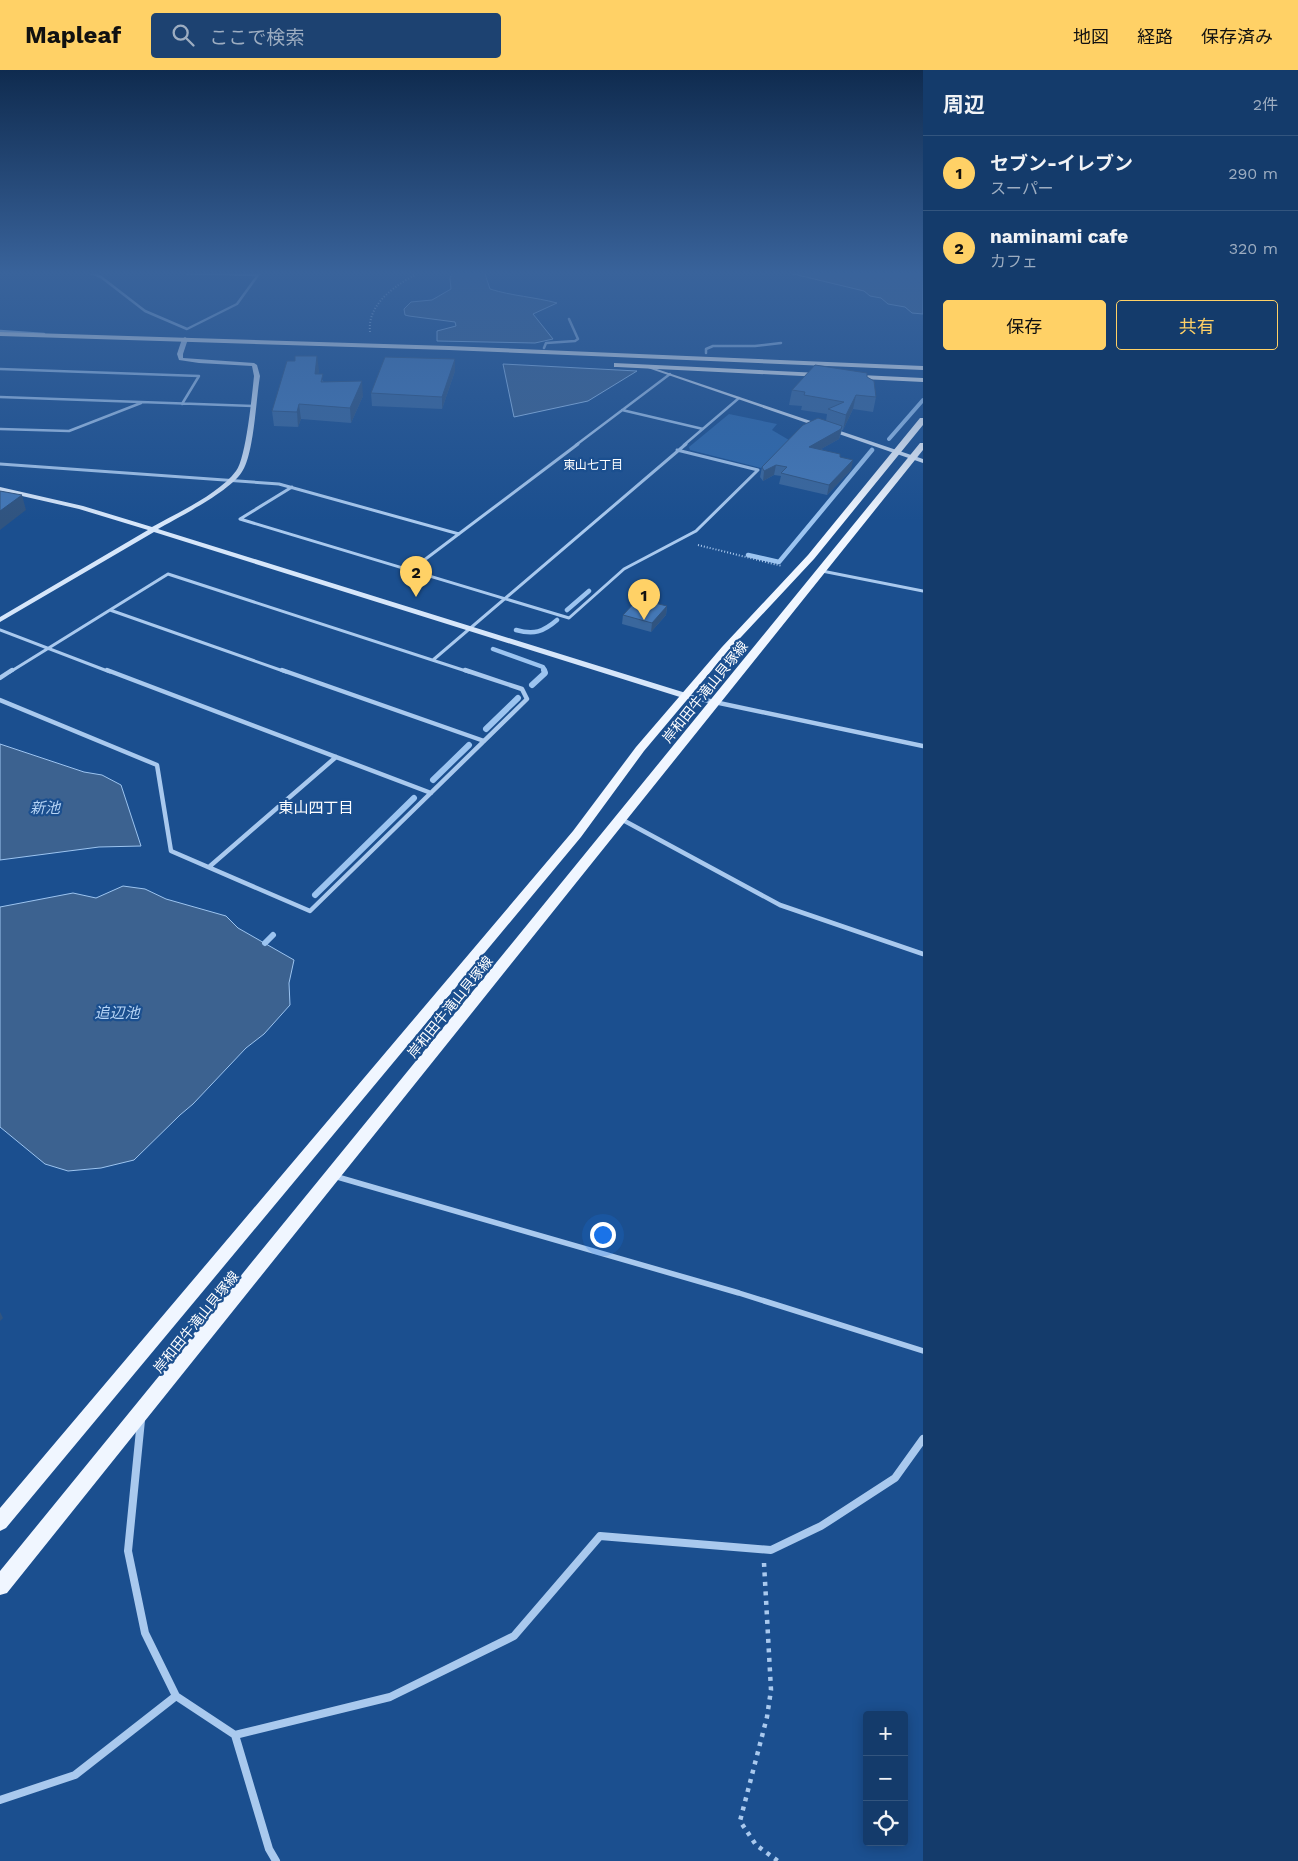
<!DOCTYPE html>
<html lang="ja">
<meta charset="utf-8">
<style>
:root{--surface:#143b6b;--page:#1d4271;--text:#f1f3f6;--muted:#9dadc1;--line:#33557e;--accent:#ffd166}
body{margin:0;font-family:"Work Sans","Noto Sans JP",sans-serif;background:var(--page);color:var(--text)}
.controls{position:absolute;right:15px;bottom:15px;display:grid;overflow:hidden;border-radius:5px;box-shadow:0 2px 12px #0003}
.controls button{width:45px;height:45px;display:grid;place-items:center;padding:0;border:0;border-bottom:1px solid var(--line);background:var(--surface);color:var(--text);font:25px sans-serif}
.you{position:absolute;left:602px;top:1164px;width:18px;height:18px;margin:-12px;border:4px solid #fff;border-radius:50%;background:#1a73e8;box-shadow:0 0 0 8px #1a73e833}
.badge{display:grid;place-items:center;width:32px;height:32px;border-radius:50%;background:var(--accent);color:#111;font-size:16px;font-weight:700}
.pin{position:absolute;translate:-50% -41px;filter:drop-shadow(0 1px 2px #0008)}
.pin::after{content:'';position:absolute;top:26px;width:18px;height:15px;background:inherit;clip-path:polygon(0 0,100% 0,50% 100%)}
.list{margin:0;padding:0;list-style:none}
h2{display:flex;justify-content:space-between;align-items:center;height:65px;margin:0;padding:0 20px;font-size:21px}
h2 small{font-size:16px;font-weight:400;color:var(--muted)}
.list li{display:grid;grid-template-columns:32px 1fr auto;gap:15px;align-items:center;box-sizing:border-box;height:75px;padding:0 20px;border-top:1px solid var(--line)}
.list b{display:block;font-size:19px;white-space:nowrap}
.list p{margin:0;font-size:16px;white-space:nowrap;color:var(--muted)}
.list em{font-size:16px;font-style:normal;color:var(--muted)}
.actions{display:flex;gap:10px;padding:15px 20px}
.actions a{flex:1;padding:11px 0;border:1px solid var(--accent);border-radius:5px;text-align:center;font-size:18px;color:var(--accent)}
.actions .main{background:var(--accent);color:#111}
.icon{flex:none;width:28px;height:28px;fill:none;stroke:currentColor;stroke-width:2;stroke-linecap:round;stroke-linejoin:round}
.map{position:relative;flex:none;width:923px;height:1791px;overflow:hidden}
header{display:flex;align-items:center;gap:30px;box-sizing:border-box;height:70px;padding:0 25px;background:var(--accent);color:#111}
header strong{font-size:24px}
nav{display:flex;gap:28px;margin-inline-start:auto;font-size:18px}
.search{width:350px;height:45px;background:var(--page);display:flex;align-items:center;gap:12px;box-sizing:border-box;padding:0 18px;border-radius:5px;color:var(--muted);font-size:19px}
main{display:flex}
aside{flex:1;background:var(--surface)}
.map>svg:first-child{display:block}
.green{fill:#2e69ad}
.water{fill:#3c6290;stroke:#9cc4f0}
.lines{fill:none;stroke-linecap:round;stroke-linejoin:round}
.stream-far2{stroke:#9cc4f0;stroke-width:4}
.stream-far1{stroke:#9cc4f0;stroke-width:4.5}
.stream{stroke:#9cc4f0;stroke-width:6}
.path-far1{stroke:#a9c9ee;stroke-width:2;stroke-dasharray:1 2;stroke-linecap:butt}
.path{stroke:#a9c9ee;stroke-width:4.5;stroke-dasharray:4 5.5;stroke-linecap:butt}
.street-far4{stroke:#a9c9ee;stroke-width:2.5}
.street-far3{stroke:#a9c9ee;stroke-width:3}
.street-far2{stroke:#a9c9ee;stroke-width:4.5}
.street-far1{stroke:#a9c9ee;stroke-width:5.5}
.street{stroke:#a9c9ee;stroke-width:8}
.secondary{fill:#d6e6fa;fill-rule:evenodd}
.primary{fill:#f0f6ff;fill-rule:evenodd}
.highway{fill:#fff;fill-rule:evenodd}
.wall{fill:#3a679d}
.shaded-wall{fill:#305480}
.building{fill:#4478b7;stroke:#305480}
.labels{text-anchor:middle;stroke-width:4.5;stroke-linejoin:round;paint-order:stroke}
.far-neighbourhood-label{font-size:12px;fill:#fff;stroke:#1b4f8f}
.street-label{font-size:14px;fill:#fff;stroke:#1b4f8f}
.water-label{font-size:15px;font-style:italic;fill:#b5d3f5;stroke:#1b4f8f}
.neighbourhood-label{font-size:15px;fill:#fff;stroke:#1b4f8f}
</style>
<header>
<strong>Mapleaf</strong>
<div class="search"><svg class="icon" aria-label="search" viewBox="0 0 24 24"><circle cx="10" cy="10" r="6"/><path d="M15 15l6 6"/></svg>ここで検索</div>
<nav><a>地図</a><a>経路</a><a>保存済み</a></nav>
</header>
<main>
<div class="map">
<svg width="923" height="1791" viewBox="0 0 923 1791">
<rect width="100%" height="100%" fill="#1b4f8f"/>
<!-- green -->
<path class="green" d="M729,344l48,10 -5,6 17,10 -28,28 -71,-18 -1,-3z"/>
<!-- water -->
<path class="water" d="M453,201h31l6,18c22,7 45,8 67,14l-24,11 20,25 -18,4 -98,-2v-10l19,-5 -1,-4 -46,-6 -4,-1 -1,-6 7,-7 21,-2 19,-11 -1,-11z
M781,201h142v43l-11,-1 -7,-6 -17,-3 -7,-6 -11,-2 -6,-5z
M503,294l134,7 -49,30 -74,16z
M0,674l84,28 18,3 19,10 20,61 -42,1 -99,13z
M123,816l22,3 21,10 60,17 12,12 56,32 -5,23 1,22 -26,29 -18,14 -53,56 -13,11 -46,45 -33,8 -33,3 -23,-7 -45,-37v-220l73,-14 23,5z"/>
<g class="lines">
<!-- stream-far2 -->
<path class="stream-far2" d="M889,369l34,-39"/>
<!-- stream-far1 -->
<path class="stream-far1" d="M748,485l31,7 93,-112
M567,540l22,-19
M516,560c18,5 27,2 41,-10
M493,579l50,18 2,5"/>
<!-- stream -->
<path class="stream" d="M532,615l13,-12 -1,-3
M486,659l32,-31
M433,710l36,-35
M315,825l99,-97
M265,873l8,-8"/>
<!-- path-far1 -->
<path class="path-far1" d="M370,262c-3,-30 28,-48 52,-61
M698,475l84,21"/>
<!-- path -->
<path class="path" d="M764,1493l7,127 -4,27 -27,104 16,24 22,16"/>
<!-- street-far4 -->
<path class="street-far4" d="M87,201l14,6 44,34 42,18 50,-25 24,-33
M187,203l71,2
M0,261l44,3
M544,278l2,-5 29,-2 3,-2 -9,-20
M706,283v-4l7,-3h42l26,-3
M0,299l199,7 -17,28
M0,327l253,9
M622,340l81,19
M0,359l69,2 72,-28
M576,375l94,-71
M684,375l55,-47"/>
<!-- street-far3 -->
<path class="street-far3" d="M0,394l279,20 180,50
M292,417l-52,32 329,99 55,-49 72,-38 62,-61 -81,-20
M411,500l167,-126
M822,501l101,20
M110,540l176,62
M0,560l110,42
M433,590l253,-216
M10,602l158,-98 301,98"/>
<!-- street-far2 -->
<path class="street-far2" d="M107,600l324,123
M282,600l202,71
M0,608l12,-8
M686,626l237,50
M0,630l157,65 14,86 139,60 217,-212 -5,-10 -57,-19
M621,749l159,86 143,49
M209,797l127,-110"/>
<!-- street-far1 -->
<path class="street-far1" d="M334,1106l405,117 184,58"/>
<!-- street -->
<path class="street" d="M141,1350l-13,131 17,82 31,63 59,39 34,114 7,12
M235,1665l155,-38 124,-61 86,-100 171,14 50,-24 74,-48 28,-39
M0,1730l75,-25 101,-79"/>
<!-- secondary -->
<path class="secondary" d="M185,267l3,2 -5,15v4l71,5 3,2 3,11c-4,24 -6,75 -17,94 -10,20 -64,47 -85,59l531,165v4h-6l-529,-166 -154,90v-5l148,-87 -69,-21 -79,-18v-4l83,19 69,21c25,-14 67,-33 84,-56 10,-13 16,-76 18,-95l-2,-10 -53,-3 -20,-3 -2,-6 5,-15z
M645,295l278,94v4l-278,-96z"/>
<!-- primary -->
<path class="primary" d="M920,348h3v7l-109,134 -86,92 -84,100 -63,86 -575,691 -6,3v-23l573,-677 63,-84 86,-100 86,-92z
M920,373h3v7l-916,1143 -7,2v-24z"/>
<!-- highway -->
<path class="highway" d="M0,262l449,14 474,20v4l-474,-20 -449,-14z
M614,293l309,15v4l-306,-15h-3z"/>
</g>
<!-- wall -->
<path class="wall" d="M455,289v12l-13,38 -70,-3 -1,-13z
M319,300l-1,4 6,8 39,14 -12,27 -50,-4 -3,8 -24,-1 -2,-15z
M867,307l9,20 -3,15 -20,-3 -10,21h-1l-3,9 -18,10 19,8 11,13 -24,25 -48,-11 2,-8 -7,-1 -11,6 -3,-4 2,-10 64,-46 1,-7 -26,-4 1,-4 -13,-1 3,-15z
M667,536l-1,9 -15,17 -29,-8 1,-9z"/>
<!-- shaded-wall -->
<path class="shaded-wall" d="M317,286l2,14 -3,18 -1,-14z
M455,289v12l-13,38v-12z
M362,311l1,15 -12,27 -1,-15z
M856,325l-3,14 -10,21 3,-15z
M299,334l2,15 -3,8 -1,-15z
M842,356l-3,13 -32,18 2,-10z
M853,390l-2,10 -24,25 2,-10z
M776,395l-2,10 -11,6 1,-10z
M22,425l4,15 -26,20v-19z
M667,536l-1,9 -15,17 1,-9z
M0,1242l3,6 -3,3z"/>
<!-- building -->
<path class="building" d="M295,286h22l-2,18h8l-2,8 41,-1 -12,27 -51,-4 -2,8 -25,-1 15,-50h8z
M385,287l70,2 -13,38 -71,-4z
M815,295l52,8v4l7,4 2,16 -20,-2 -10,20 -18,-6 16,-7 -40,-7 1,-3 -13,-2z
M818,348l24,8 -1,3 -32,18 31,7v3l13,3 -24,25 -48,-12 6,-6 -11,-2 -12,6 -2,-4 41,-42z
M0,421l22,4 -22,16z
M638,529l29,7 -15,17 -29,-8z"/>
<!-- sky -->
<linearGradient id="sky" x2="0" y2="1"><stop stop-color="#0f2b4f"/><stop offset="0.45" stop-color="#39639b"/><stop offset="1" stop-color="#39639b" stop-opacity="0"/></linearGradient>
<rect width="923" height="451" fill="url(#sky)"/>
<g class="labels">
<!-- far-neighbourhood labels -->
<g class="far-neighbourhood-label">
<text x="593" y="399">東山七丁目</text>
</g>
<!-- street labels -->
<g class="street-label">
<text transform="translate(705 622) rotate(-51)" y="5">岸和田牛滝山貝塚線</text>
<text transform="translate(450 937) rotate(-51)" y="5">岸和田牛滝山貝塚線</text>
<text transform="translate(196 1252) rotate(-51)" y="5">岸和田牛滝山貝塚線</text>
</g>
<!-- water labels -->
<g class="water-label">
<text x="45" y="743">新池</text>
<text x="117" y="948">追辺池</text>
</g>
<!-- neighbourhood labels -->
<g class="neighbourhood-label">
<text x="316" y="743">東山四丁目</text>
</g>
</g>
</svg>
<div class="controls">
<button>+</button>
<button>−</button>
<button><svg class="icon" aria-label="locate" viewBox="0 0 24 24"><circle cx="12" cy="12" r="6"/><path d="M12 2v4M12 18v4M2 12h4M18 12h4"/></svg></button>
</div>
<div class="you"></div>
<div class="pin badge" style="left:644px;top:550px">1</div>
<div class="pin badge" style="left:416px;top:527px">2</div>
</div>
<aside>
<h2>周辺<small>2件</small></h2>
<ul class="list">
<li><span class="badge">1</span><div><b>セブン-イレブン</b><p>スーパー</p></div><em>290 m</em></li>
<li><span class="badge">2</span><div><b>naminami cafe</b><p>カフェ</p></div><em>320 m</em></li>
</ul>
<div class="actions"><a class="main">保存</a><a>共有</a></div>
</aside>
</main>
